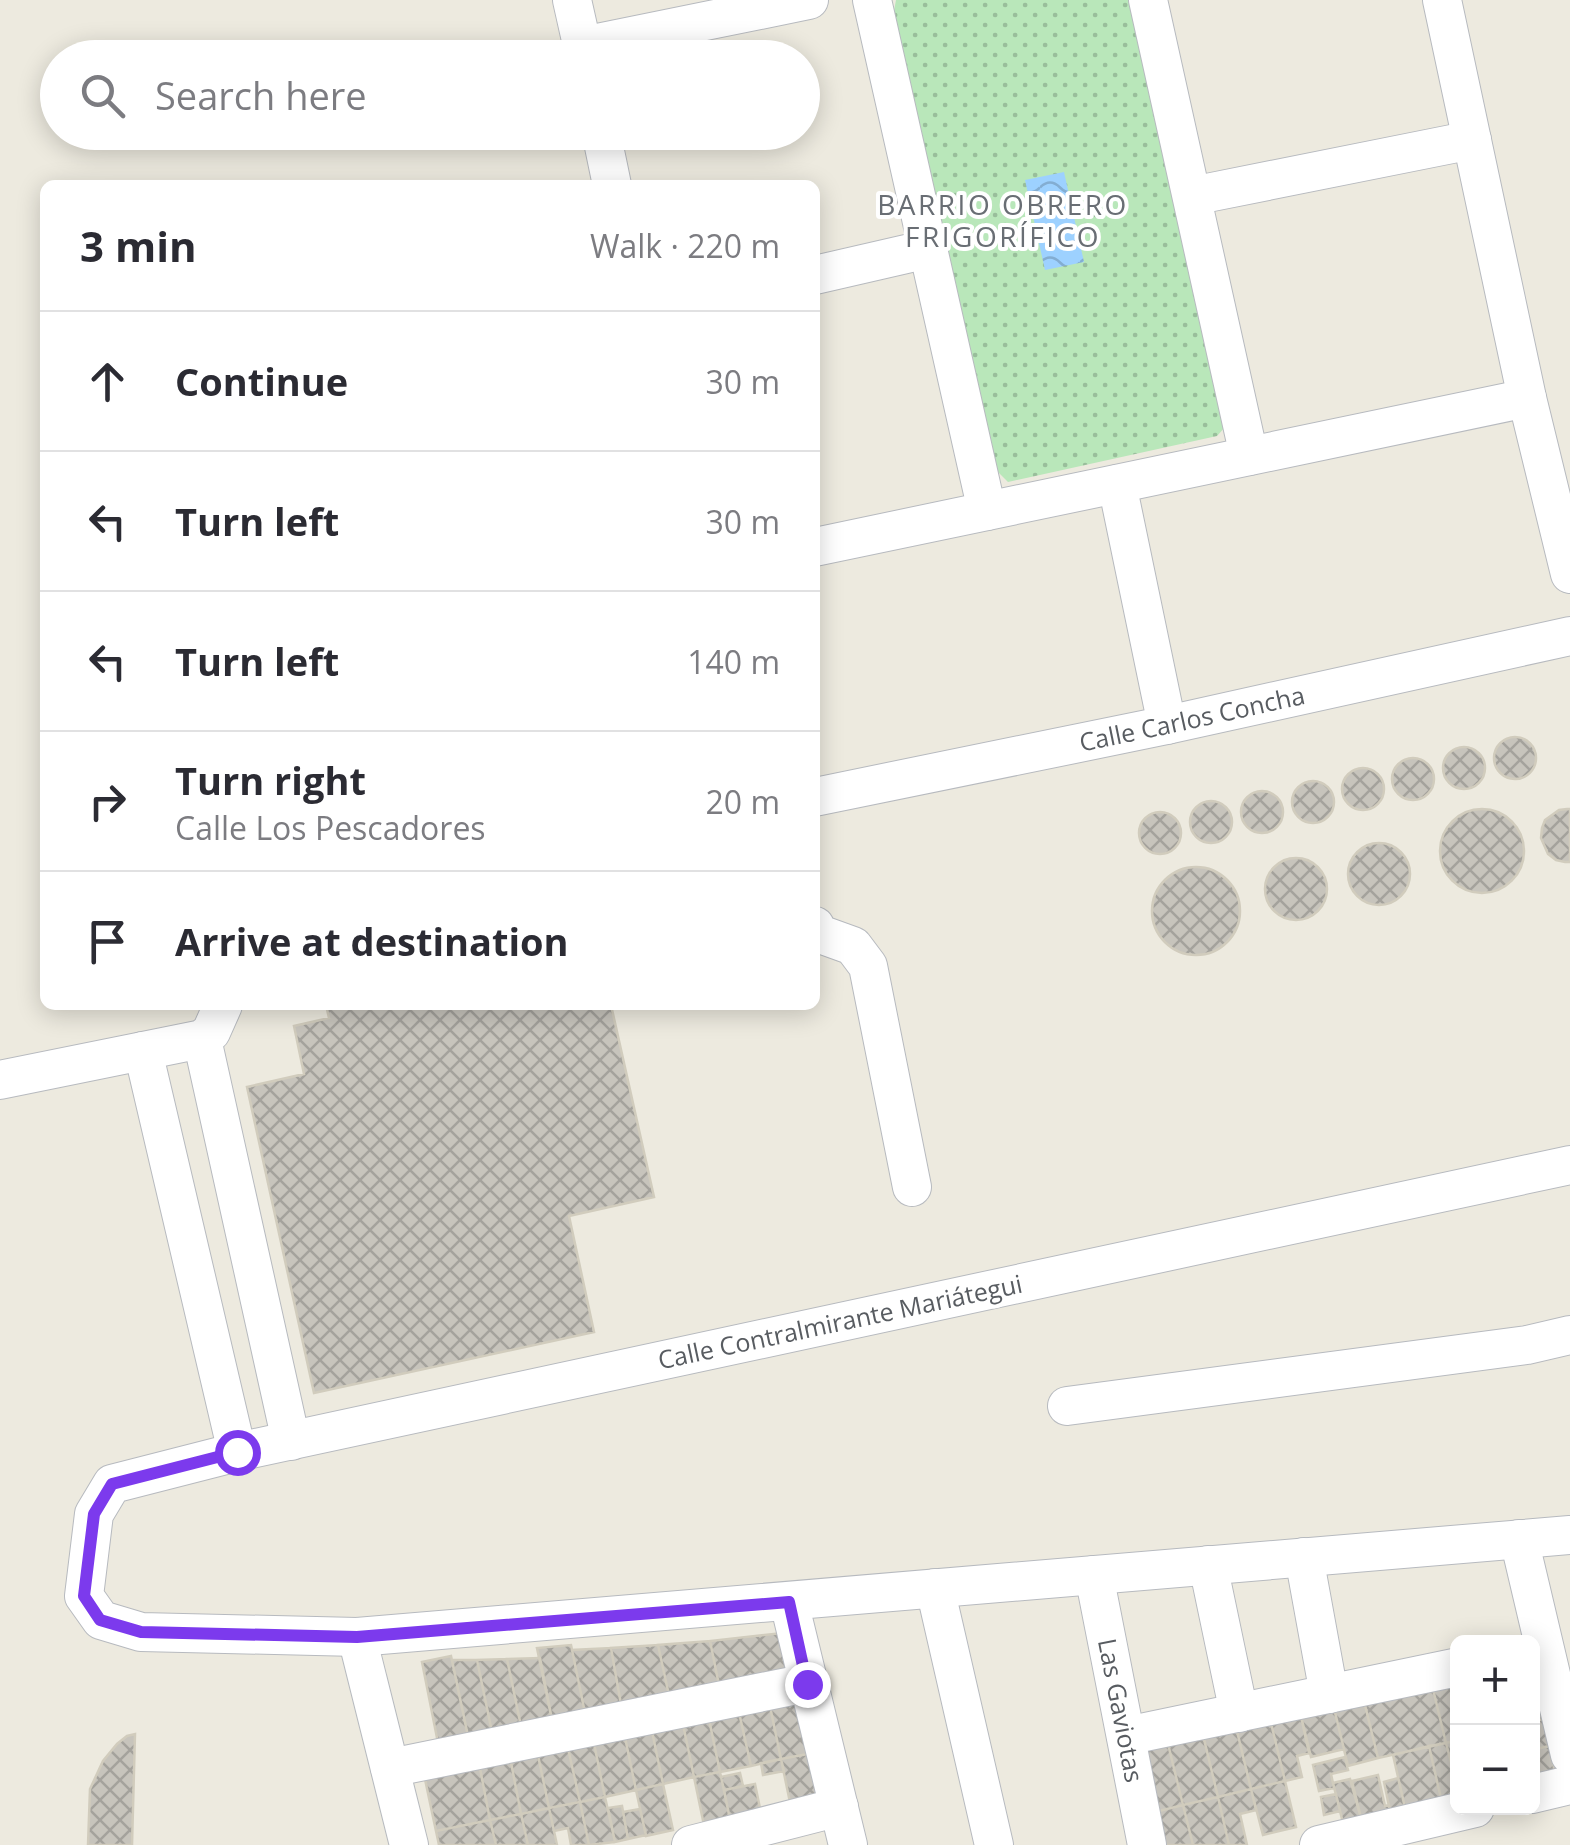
<!DOCTYPE html>
<meta charset="utf-8">
<style>
:root{--surface:#fff;--page:#f2f2f3;--text:#2b2b33;--muted:#7c7c81;--line:#e1e1e2}
body{margin:0;font-family:"Open Sans",sans-serif;background:var(--page);color:var(--text)}
.controls{position:absolute;right:30px;bottom:30px;display:grid;overflow:hidden;border-radius:15px;box-shadow:0 5px 25px #0003}
.controls button{width:90px;height:90px;display:grid;place-items:center;padding:0;border:0;border-bottom:2px solid var(--line);background:var(--surface);color:var(--text);font:50px sans-serif}
.stop{position:absolute;width:30px;height:30px;margin:-22px;border:8px solid #7c3aed;border-radius:50%;background:#fff}
.stop.end{background:#7c3aed;border-color:#fff;box-shadow:0 2px 10px #0008}
.list{margin:0;padding:0;list-style:none}
h2{display:flex;justify-content:space-between;align-items:center;height:130px;margin:0;padding:0 40px;font-size:42px}
h2 small{font-size:32px;font-weight:400;color:var(--muted)}
.list li{display:grid;grid-template-columns:65px 1fr auto;gap:30px;align-items:center;box-sizing:border-box;height:140px;padding:0 40px;border-top:2px solid var(--line)}
.list b{display:block;font-size:38px;white-space:nowrap}
.list p{margin:0;font-size:32px;white-space:nowrap;color:var(--muted)}
.list em{font-size:32px;font-style:normal;color:var(--muted)}
.icon{flex:none;width:55px;height:55px;fill:none;stroke:currentColor;stroke-width:2;stroke-linecap:round;stroke-linejoin:round}
.map{position:relative;flex:none;width:1570px;height:1845px;overflow:hidden}
.search{position:absolute;background:var(--surface);box-shadow:0 5px 25px #0003;left:40px;top:40px;width:780px;height:110px;display:flex;align-items:center;gap:25px;box-sizing:border-box;padding:0 35px;border-radius:55px;color:var(--muted);font-size:38px}
.panel{position:absolute;background:var(--surface);box-shadow:0 5px 25px #0003;left:40px;top:180px;width:780px;height:830px;border-radius:15px}
.map>svg:first-child{display:block}
.park{fill:url(#park-dots)}
.water{fill:url(#water-waves)}
.building{fill:url(#building-cross-hatch);stroke:#d1ccbd;stroke-width:2.5}
.lines{fill:none;stroke-linecap:round;stroke-linejoin:round}
.minor-casing{stroke:#b7babf;stroke-width:40}
.minor{stroke:#fff;stroke-width:38}
.route{stroke:#7c3aed;stroke-width:12}
.labels{text-anchor:middle;stroke-width:8;stroke-linejoin:round;paint-order:stroke}
.street-label{font-size:25px;fill:#585c61;stroke:#fff}
.neighbourhood-label{font-size:28px;letter-spacing:2.5px;fill:#696e74;stroke:#fff}
</style>
<div class="map">
<svg width="1570" height="1845" viewBox="0 0 1570 1845">
<defs>
<pattern id="park-dots" width="8" height="8" patternUnits="userSpaceOnUse" patternTransform="scale(2.5)"><rect width="8" height="8" fill="#b9e7ba"/><path d="M2 2h.1M6 6h.1" fill="none" stroke="#99be9b" stroke-width="1.8" stroke-linecap="round"/></pattern>
<pattern id="water-waves" width="16" height="10" patternUnits="userSpaceOnUse" patternTransform="scale(2.5)"><rect width="16" height="10" fill="#9dd1ff"/><path d="M0 5q4-4 8 0t8 0" fill="none" stroke="#83add2"/></pattern>
<pattern id="building-cross-hatch" width="8" height="8" patternUnits="userSpaceOnUse" patternTransform="scale(2.5)"><rect width="8" height="8" fill="#c7c4bc"/><path d="M0 0l8 8M0 8l8-8" fill="none" stroke="#a4a29c"/></pattern>
</defs>
<rect width="100%" height="100%" fill="#edeadf"/>
<!-- park -->
<path class="park" d="M896,0h235l95,426 -9,10 -209,46 -19,-19 -96,-447z"/>
<!-- water -->
<path class="water" d="M1064,172l20,90 -39,8 -20,-90z"/>
<!-- building -->
<path class="building" d="M1494 758a21 21 0 1 1 42 0a21 21 0 1 1-42 0Z
M1443 768a21 21 0 1 1 42 0a21 21 0 1 1-42 0Z
M1392 779a21 21 0 1 1 42 0a21 21 0 1 1-42 0Z
M1342 789a21 21 0 1 1 42 0a21 21 0 1 1-42 0Z
M1292 802a21 21 0 1 1 42 0a21 21 0 1 1-42 0Z
M1241 812a21 21 0 1 1 42 0a21 21 0 1 1-42 0Z
M1190 822a21 21 0 1 1 42 0a21 21 0 1 1-42 0Z
M1567,809h3v53h-5l-9,-2 -8,-6 -7,-16 1,-10 3,-8 14,-10z
M1440 851a42 42 0 1 1 84 0a42 42 0 1 1-84 0Z
M1139 833a21 21 0 1 1 42 0a21 21 0 1 1-42 0Z
M1348 874a31 31 0 1 1 62 0a31 31 0 1 1-62 0Z
M1265 889a31 31 0 1 1 62 0a31 31 0 1 1-62 0Z
M1152 911a44 44 0 1 1 88 0a44 44 0 1 1-88 0Z
M326,1005h285l43,192 -85,19 25,116 -280,61 -67,-306 57,-13 -10,-48 35,-8z
M782,1633l9,43 -71,14 -10,-49z
M710,1641l10,49 -50,10 -12,-55z
M571,1645l15,73 -33,7 -16,-77z
M658,1645l12,55 -48,10 -11,-62z
M611,1648l11,62 -36,8 -14,-68z
M451,1656l18,85 -30,7 -17,-86z
M540,1658l13,67 -31,6 -15,-72z
M507,1659l15,72 -29,6 -16,-77z
M452,1660h25l16,77 -24,4z
M1458,1675v65l-12,3 -15,-62z
M1431,1681l15,62 -68,15 -15,-61z
M799,1686l14,67 -32,6 -14,-67z
M1535,1688l8,31 -11,3v-33z
M767,1692l14,67 -30,7 -15,-67z
M1363,1697l15,61 -30,8 -15,-62z
M736,1699l15,67 -31,6 -14,-67z
M1333,1704l11,45 -33,8 -11,-45z
M706,1705l14,67 -26,5 -14,-67z
M680,1710l14,67 -31,7 -14,-67z
M1300,1712l9,41 -12,3 5,21 -17,4 -15,-62z
M649,1717l14,67 -27,6 -14,-67z
M1270,1719l15,62 -34,8 -15,-62z
M1543,1719l6,27 -17,4v-28z
M622,1723l14,67 -31,7 -14,-68z
M1236,1727l15,62 -33,8 -15,-62z
M591,1729l14,68 -25,5 -15,-67z
M135,1734l-3,111h-44l2,-56 13,-28 14,-17 10,-8z
M565,1735l15,67 -31,6 -14,-67z
M1203,1735l15,62 -35,8 -15,-61z
M1458,1740v49l-12,-46z
M535,1741l14,67 -28,6 -13,-67z
M1446,1743l12,46v11l-16,3 -13,-57z
M1168,1744l15,61 -28,7 -15,-62z
M1429,1746l13,57 -36,9 -13,-57z
M1549,1746l7,30 -24,6v-32z
M508,1747l13,67 -31,6 -13,-67z
M477,1753l13,67 -54,11 -14,-66z
M813,1753l11,52 -32,7 -11,-53z
M1345,1757l3,13 -17,4 3,14 -15,3 -6,-26z
M781,1759l3,12 -21,4 -2,-12z
M720,1772l11,52 -26,6 -11,-53z
M740,1773l3,13 -19,4 -3,-13z
M1378,1775l7,31 4,-1 2,11 -29,6 -10,-41z
M1398,1778l8,34 -15,4 -7,-34z
M1350,1779l12,43 -18,5 -11,-44z
M1285,1781l11,46 -33,8 -12,-46z
M663,1784l10,46 -27,6 -10,-46z
M755,1784l7,34 -31,6 -7,-34z
M1251,1789l5,21 -16,4 7,31h-18l-11,-48z
M1336,1794l4,17 -16,4 -3,-18z
M605,1797l10,45 -26,3 -9,-43z
M1218,1797l11,48h-36l-10,-40z
M580,1802l9,43h-18l-3,-17 -14,3 -5,-23z
M1183,1805l10,40h-30l-8,-33z
M622,1806l6,33 -13,3 -7,-34z
M549,1808l8,37h-29l-7,-31z
M640,1809l6,26 -18,4 -5,-27z
M521,1814l7,31h-32l-6,-25z
M490,1820l6,25h-57l-3,-14z"/>
<g class="lines">
<defs>
<g id="minor">
<path d="M572,0l13,58"/>
<path d="M872,0l115,511"/>
<path d="M1148,0l101,456"/>
<path d="M1442,0l85,398 43,176"/>
<path d="M582,46l227,-46"/>
<path d="M601,132l11,53"/>
<path d="M1192,196l280,-56"/>
<path d="M815,275l113,-26"/>
<path d="M1117,484l50,241"/>
<path d="M815,547l712,-149"/>
<path id="s1" d="M815,797l352,-72 403,-89"/>
<path d="M815,926l2,7 36,13 15,20 44,221"/>
<path d="M202,1039l89,402"/>
<path d="M143,1051l94,401"/>
<path d="M0,1080l202,-41 9,-7 12,-27"/>
<path d="M1570,1165l-1333,287 -125,32 -18,30 -10,82 17,24 40,12 216,5 1213,-102"/>
<path d="M1067,1406l460,-61 43,-10"/>
<path d="M1519,1539l51,216"/>
<path d="M1304,1557l25,137"/>
<path d="M1208,1565l31,148"/>
<path id="s2" d="M1094,1575l53,270"/>
<path d="M935,1588l59,257"/>
<path d="M789,1602l59,243"/>
<path d="M357,1637l52,208"/>
<path d="M1126,1736l332,-69"/>
<path d="M390,1768l417,-85"/>
<path d="M1532,1794l38,-9"/>
<path d="M691,1845l148,-38"/>
<path d="M1319,1845l156,-37"/>
</g>
</defs>
<!-- minor casing -->
<use href="#minor" class="minor-casing"/>
<!-- minor -->
<use href="#minor" class="minor"/>
</g>
<g class="lines">
<!-- route -->
<path class="route" d="M237,1452l-125,32 -18,30 -10,82 16,24 41,12 216,5 432,-35 18,82"/>
</g>
<g class="labels">
<!-- street labels -->
<g class="street-label">
<text dy="9" stroke="none"><textPath href="#s1" startOffset="385">Calle Carlos Concha</textPath></text>
<text transform="translate(840 1322) rotate(-12)" y="9">Calle Contralmirante Mariátegui</text>
<text dy="9" stroke="none"><textPath href="#s2" startOffset="138">Las Gaviotas</textPath></text>
</g>
<!-- neighbourhood labels -->
<g class="neighbourhood-label">
<text x="1003" y="215">BARRIO OBRERO<tspan x="1003" dy="32">FRIGORÍFICO</tspan></text>
</g>
</g>
</svg>
<div class="controls">
<button>+</button>
<button>−</button>
</div>
<div class="stop" style="left:237px;top:1452px"></div>
<div class="stop end" style="left:807px;top:1684px"></div>
<div class="search"><svg class="icon" aria-label="search" viewBox="0 0 24 24"><circle cx="10" cy="10" r="6"/><path d="M15 15l6 6"/></svg>Search here</div>
<section class="panel">
<h2>3 min<small>Walk · 220 m</small></h2>
<ul class="list">
<li><svg class="icon" aria-label="ahead" viewBox="0 0 24 24"><path d="M12 20V5M6 11l6-6 6 6"/></svg><div><b>Continue</b></div><em>30 m</em></li>
<li><svg class="icon" aria-label="left" viewBox="0 0 24 24"><path d="M17 20v-9H6M10 6l-5 5 5 5"/></svg><div><b>Turn left</b></div><em>30 m</em></li>
<li><svg class="icon" aria-label="left" viewBox="0 0 24 24"><path d="M17 20v-9H6M10 6l-5 5 5 5"/></svg><div><b>Turn left</b></div><em>140 m</em></li>
<li><svg class="icon" aria-label="right" viewBox="0 0 24 24"><path d="M7 20v-9h11M14 6l5 5-5 5"/></svg><div><b>Turn right</b><p>Calle Los Pescadores</p></div><em>20 m</em></li>
<li><svg class="icon" aria-label="arrive" viewBox="0 0 24 24"><path d="M6 21V4h12l-3 4 3 4H6"/></svg><div><b>Arrive at destination</b></div></li>
</ul>
</section>
</div>
